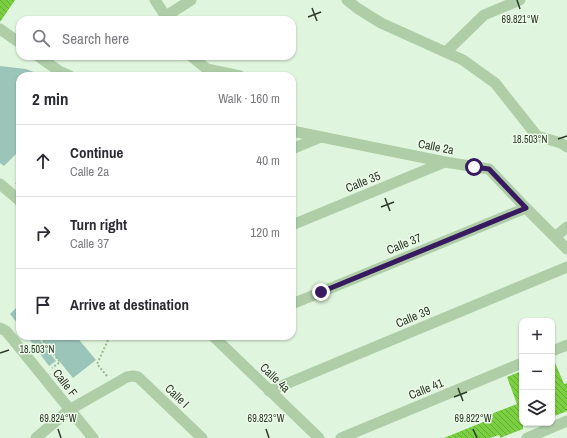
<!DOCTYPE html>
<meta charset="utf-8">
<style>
:root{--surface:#fff;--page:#f7f7f7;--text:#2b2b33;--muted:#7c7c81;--line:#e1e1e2}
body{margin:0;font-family:"Archivo Narrow",sans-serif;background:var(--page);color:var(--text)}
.controls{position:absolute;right:12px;bottom:12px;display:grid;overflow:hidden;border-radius:8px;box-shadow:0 1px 3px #0004}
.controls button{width:36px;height:36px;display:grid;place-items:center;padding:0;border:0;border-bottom:1px solid var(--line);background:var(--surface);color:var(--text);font:20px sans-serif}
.stop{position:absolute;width:12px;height:12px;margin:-9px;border:3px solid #381a60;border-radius:50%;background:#fff}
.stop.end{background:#381a60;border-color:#fff;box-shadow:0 1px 4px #0008}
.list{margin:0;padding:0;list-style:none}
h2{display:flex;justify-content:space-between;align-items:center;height:52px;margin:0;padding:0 16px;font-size:17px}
h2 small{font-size:13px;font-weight:400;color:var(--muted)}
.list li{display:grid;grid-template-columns:26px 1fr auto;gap:12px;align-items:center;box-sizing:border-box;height:72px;padding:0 16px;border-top:1px solid var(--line)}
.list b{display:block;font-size:15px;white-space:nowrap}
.list p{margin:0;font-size:13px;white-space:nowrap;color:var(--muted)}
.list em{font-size:13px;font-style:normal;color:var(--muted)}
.icon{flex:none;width:22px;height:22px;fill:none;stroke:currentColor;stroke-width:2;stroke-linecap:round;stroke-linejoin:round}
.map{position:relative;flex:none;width:567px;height:438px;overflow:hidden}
.search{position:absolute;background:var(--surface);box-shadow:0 1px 3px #0004;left:16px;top:16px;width:280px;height:44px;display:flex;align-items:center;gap:10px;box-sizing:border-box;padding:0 14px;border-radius:12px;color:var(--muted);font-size:15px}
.panel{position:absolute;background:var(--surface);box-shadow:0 1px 3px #0004;left:16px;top:72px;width:280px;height:268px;border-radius:12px}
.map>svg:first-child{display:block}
.green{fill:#9cc5b9}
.building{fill:url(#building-back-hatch)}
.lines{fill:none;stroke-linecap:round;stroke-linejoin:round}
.path{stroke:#9bba92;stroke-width:2;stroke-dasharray:2 2;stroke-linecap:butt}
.street{stroke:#afcea8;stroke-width:11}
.route{stroke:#381a60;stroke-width:5}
.ticks{fill:none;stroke:#2f3b29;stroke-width:1.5}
.labels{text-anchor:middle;stroke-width:3;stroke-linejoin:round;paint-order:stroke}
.street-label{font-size:12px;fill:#2f3b29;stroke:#edfbeb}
.ticks-label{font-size:10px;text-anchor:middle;fill:#2f3b29;stroke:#edfbeb;stroke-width:3;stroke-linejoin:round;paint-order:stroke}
</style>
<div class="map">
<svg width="567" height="438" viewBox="0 0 567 438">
<defs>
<pattern id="building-back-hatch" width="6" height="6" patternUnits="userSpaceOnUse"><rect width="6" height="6" fill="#7ad041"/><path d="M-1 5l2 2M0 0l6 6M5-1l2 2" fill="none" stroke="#64aa36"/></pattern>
</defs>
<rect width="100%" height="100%" fill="#e0f5de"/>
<!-- green -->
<path class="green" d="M0,66l26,3 18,7h-24v74l-16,16 -4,-3z
M20,304v23l-10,-13z
M27,336h18l-5,4 16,21 -7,5z
M47,336h29l20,24 -23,18 -31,-38z"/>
<!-- building -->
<path class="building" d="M0,0h15l-15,22z
M552,358h1l11,26 3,-1v28l-15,6z
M522,371l1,58 -23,9 -1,-3 -9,3h-46l49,-20 -2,-4 26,-10 -10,-27z"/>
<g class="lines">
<!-- path -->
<path class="path" d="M16,184l4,-5
M47,336l-5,4 18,22 -8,6
M107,376l-10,-12 13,-28"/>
<!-- street -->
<path class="street" d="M155,0l13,20
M347,0l10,8 24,15 82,37 32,23 42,53 24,7 6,4
M166,16l25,-16
M0,29l20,14
M446,52l38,-37 36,-15
M38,56l21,15 11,5
M191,56l16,13 33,7
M292,131l153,31 44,7 37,39 41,41
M292,149l29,-12
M0,184l20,17
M292,225l153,-63
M555,237l12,-10
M292,304l234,-96
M0,328l6,3 87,107
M213,336l106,102
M552,351l15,-6
M269,391l298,-124
M36,438l33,-28 58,-33 6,-1 5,1 64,61
M341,438l181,-75
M527,438l40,-17"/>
</g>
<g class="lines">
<!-- route -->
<path class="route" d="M321,292l205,-84 -37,-39 -15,-2"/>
</g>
<!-- ticks -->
<path class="ticks" d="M517,0l3,9M312,8l5,13M308,17l13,-5M558,139l9,-3M385,198l5,13M381,207l13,-5M0,353l9,-3M458,388l5,13M454,397l13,-5M58,429l3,9M266,429l3,9M473,429l4,9"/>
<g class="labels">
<!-- street labels -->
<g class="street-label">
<text transform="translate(436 147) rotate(11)" y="4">Calle 2a</text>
<text transform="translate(363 182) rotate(-22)" y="4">Calle 35</text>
<text transform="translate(404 244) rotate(-22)" y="4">Calle 37</text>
<text transform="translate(413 317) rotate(-23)" y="4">Calle 39</text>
<text transform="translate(275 378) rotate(44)" y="4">Calle 4a</text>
<text transform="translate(65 383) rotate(52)" y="4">Calle F</text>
<text transform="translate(426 389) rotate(-22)" y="4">Calle 41</text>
<text transform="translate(177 396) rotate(44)" y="4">Calle I</text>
</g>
</g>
<g class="ticks-label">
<text x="520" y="23">69.821°W</text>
<text x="530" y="143">18.503°N</text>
<text x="37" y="353">18.503°N</text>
<text x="58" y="422">69.824°W</text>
<text x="266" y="422">69.823°W</text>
<text x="473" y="422">69.822°W</text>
</g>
</svg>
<div class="controls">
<button>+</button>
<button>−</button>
<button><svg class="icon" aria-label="layers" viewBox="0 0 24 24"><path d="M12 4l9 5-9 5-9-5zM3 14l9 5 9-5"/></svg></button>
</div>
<div class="stop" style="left:474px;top:167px"></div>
<div class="stop end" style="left:321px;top:292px"></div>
<div class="search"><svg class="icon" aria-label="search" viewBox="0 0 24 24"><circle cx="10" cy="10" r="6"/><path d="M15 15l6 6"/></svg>Search here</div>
<section class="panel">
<h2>2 min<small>Walk · 160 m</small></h2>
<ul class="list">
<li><svg class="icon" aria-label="ahead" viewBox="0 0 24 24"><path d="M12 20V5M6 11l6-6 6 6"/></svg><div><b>Continue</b><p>Calle 2a</p></div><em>40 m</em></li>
<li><svg class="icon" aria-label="right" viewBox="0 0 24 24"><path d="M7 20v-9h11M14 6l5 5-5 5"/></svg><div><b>Turn right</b><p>Calle 37</p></div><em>120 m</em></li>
<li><svg class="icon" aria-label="arrive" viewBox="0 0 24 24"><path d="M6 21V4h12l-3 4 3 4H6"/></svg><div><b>Arrive at destination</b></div></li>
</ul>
</section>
</div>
